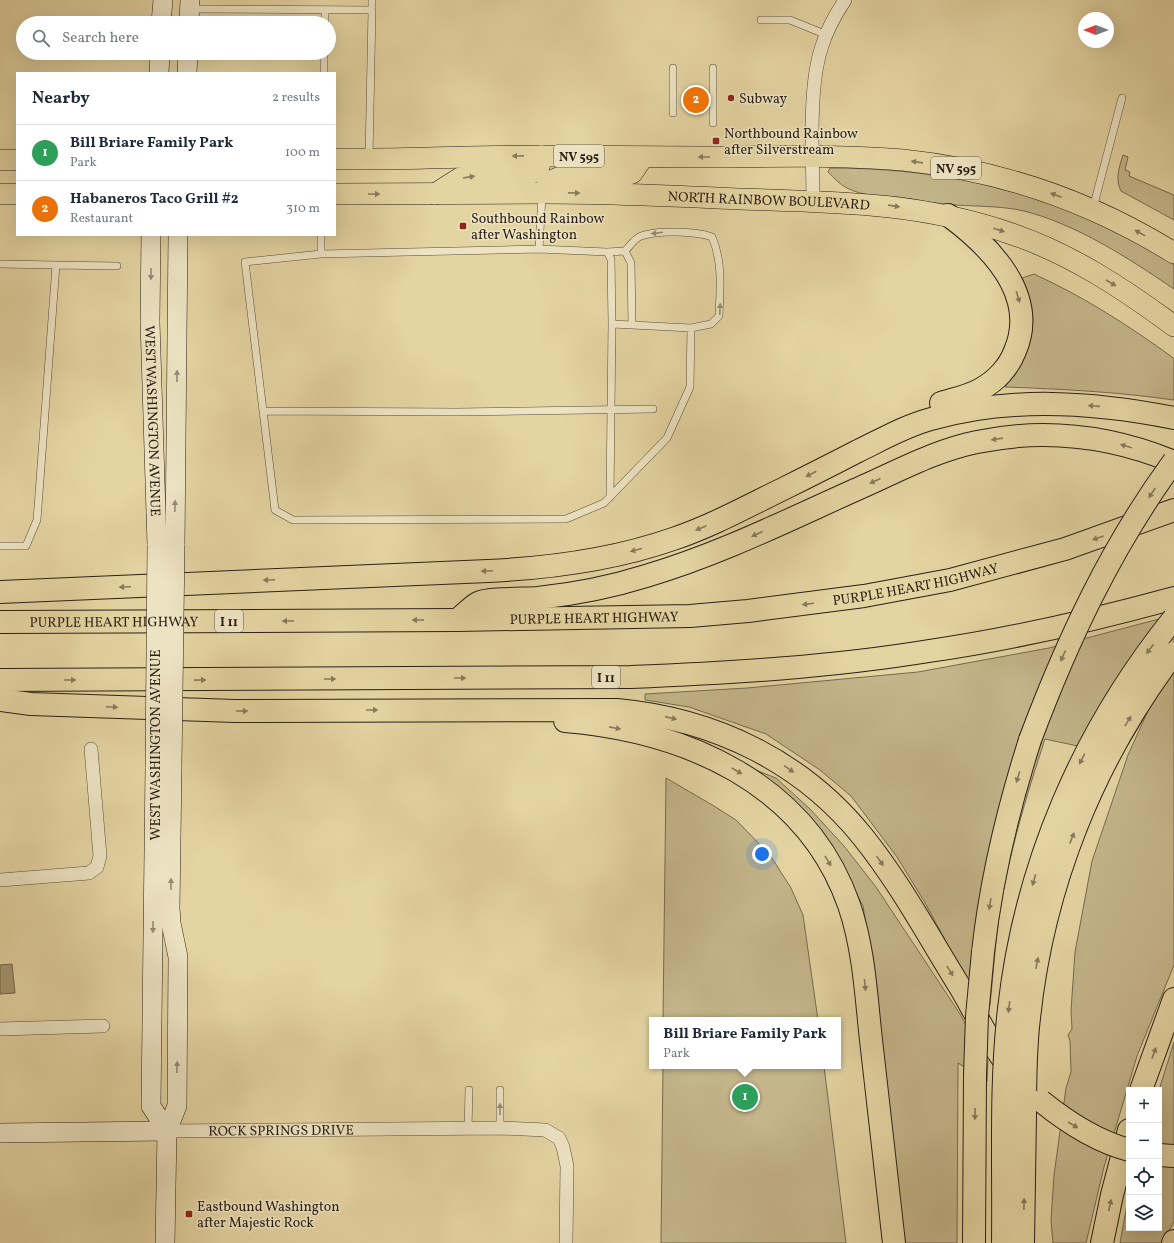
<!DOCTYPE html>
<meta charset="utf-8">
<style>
:root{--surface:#fff;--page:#f6f6f7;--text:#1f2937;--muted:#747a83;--line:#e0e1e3;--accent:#0f766e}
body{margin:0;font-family:Vollkorn,serif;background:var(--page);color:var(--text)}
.controls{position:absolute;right:12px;bottom:12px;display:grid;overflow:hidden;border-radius:0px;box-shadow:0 4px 16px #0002}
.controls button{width:36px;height:36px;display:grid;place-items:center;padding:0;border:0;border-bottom:1px solid var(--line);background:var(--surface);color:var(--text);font:20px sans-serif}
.compass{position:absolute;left:1078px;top:12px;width:36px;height:36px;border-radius:50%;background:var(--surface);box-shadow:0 4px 16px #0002;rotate:270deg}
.you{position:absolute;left:762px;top:854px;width:14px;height:14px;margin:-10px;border:3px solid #fff;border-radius:50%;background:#1a73e8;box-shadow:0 0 0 6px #1a73e833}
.badge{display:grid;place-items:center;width:26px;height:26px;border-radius:50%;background:var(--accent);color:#fff;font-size:13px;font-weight:700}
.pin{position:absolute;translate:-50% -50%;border:2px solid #fff;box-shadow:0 1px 4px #0006}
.popup{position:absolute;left:649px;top:1017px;width:192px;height:52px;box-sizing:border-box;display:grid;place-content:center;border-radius:0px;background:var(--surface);filter:drop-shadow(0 1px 3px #0005);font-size:13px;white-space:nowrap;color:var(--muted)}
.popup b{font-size:15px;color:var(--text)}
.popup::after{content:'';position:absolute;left:50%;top:100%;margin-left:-8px;border:8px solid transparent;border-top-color:var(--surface)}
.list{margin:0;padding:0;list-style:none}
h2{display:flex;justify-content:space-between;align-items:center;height:52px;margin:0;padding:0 16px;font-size:17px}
h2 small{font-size:13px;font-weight:400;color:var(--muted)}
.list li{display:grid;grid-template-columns:26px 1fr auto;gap:12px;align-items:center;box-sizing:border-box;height:56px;padding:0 16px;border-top:1px solid var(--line)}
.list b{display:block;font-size:15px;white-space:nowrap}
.list p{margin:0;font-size:13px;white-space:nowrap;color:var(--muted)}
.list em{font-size:13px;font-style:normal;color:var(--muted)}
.icon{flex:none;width:22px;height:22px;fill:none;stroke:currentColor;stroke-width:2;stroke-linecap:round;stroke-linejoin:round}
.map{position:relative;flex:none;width:1174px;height:1243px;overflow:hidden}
.search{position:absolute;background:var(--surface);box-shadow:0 4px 16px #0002;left:16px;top:16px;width:320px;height:44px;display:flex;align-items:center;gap:10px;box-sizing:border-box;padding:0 14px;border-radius:22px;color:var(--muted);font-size:15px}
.panel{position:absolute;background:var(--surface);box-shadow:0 4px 16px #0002;left:16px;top:72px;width:320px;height:164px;border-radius:0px}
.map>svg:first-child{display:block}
.green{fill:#c4b58a;stroke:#766a50}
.water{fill:#a49672;stroke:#73664d}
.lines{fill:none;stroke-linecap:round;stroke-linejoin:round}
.lane-casing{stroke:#584c38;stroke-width:8}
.street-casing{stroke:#584c38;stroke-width:14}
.secondary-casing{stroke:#291f15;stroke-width:20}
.primary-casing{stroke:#291f15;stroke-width:22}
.highway-casing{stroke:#291f15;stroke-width:24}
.lane{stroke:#ede3c3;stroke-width:7}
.street{stroke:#ede3c3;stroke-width:13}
.secondary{stroke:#ede3c3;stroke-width:19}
.primary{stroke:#e4d4a2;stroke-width:21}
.highway{stroke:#e4d4a2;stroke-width:22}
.secondary-bridge-casing{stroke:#291f15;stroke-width:20;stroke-linecap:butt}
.highway-bridge-casing{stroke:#291f15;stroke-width:24;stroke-linecap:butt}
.secondary-bridge{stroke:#ede3c3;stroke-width:19}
.highway-bridge{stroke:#e4d4a2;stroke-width:22}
.oneway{fill:#867a5c}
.oneway2{fill:#958b75}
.poi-dot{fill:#8f2418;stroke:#ede3c3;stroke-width:1.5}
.labels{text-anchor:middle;stroke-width:3;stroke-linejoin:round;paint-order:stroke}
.shield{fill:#ede3c3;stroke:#645a49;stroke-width:1}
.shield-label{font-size:13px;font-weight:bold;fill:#291f15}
.poi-label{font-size:14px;fill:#291f15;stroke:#ede3c3;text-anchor:start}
.street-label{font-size:14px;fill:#291f15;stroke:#ede3c3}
</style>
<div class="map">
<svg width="1174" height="1243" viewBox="0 0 1174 1243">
<rect width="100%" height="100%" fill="#e4d4a2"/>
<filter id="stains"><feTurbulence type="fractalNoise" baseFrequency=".005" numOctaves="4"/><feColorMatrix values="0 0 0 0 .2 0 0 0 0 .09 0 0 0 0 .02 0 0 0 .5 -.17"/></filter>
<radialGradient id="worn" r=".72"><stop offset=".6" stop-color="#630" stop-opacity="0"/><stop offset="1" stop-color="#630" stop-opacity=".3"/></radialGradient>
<!-- green -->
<path class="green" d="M1123,155l5,2 -3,13 5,2 -1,4 45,19v25l-53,-29c-6,-12 -2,-23 2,-36z
M830,168c103,0 199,19 291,67 18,9 36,18 53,30v24c-44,-30 -98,-65 -150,-78 -26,-6 -53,-4 -79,-7 -16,-1 -32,-5 -48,-7 -17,-1 -35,-1 -50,-9 -8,-4 -13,-10 -19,-16z
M1034,274c50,23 94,51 138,83l2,2v41c-56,-8 -112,-11 -169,-13 28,-34 37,-68 17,-109z
M1174,615v350l-37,91 -33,111 -18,76h-33l-2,-23 3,-45 12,-87 5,-16 -1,-31 -2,-6 4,-6 -1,-18 4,-59 17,-91 36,-106 19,-42 -21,35 -38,-21 -10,19 -33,-7c-19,58 -37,117 -46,178 -4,29 -6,59 -9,88l-27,-32 -39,-72 -27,-44 -46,-61 -31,-26 -54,-36 -77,-27 -44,-7v-6l102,-6 171,-16 131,-24z
M753,769l23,9 34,31 34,37 32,41 84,127 12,23 16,24 -1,21 -29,-19 -1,180h-53l-33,-288 -8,-49 -29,-55 -61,-66z
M666,778l48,28 22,14 34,35 21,33 12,27 15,105h-155z
M1174,1042v179l-11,22h-43l9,-49v34h30v-138z
M663,1066h161l22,177h-185z"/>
<!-- water -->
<path class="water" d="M12,964l3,29 -15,1v-29z"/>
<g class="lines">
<defs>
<path id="lane" d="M190,9l182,1v-10
M761,20h29l37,15
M325,23v-13
M713,68v55
M324,73v-20
M673,113v-45
M369,158l3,-148
M1093,208l29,-110
M321,235v19
M539,249l68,3 4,7 1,65 79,4 -1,59 -23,51 -63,65 -38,16 -273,1 -18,-10 -30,-248 76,-8z
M539,249l3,-54
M625,251l6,12 1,62
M607,252l18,-1c4,-4 10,-13 16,-15 16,-6 55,-5 71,1 11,25 8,53 7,79l-8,8 -20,4
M0,264l56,1 -19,255 -11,26h-26
M56,265l61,1
M263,411l194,1 196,-3
M610,497l2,-173
M500,1128v-38
M468,1129l1,-39"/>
<g id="street">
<path d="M813,201c0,-44 -5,-110 8,-152 5,-17 14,-34 24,-49"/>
<path d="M0,880l89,-7 8,-6 3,-11 -9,-107"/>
<path d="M0,1029l103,-3"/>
<path id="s1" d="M167,1131l333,-3 45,2 14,8 4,9 4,19 -1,77"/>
</g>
<g id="secondary">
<path d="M161,23l2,-23"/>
<path d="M189,23l1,-23"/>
<path d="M159,73l1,-20"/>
<path d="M187,73l1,-20"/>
<path id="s2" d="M151,235l-1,87 7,223"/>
<path d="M175,545l3,-310"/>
<path d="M155,767l-4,339 16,25"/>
<path d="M0,1133l167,-2"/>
<path d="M165,1243l2,-112 10,-25 1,-149 -7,-34 -1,-15 2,-141"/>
</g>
<g id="primary">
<path d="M335,159c69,1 138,-3 207,-3 51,0 103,1 155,1 68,0 138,-3 206,3 96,10 189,42 271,93"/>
<path d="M0,160h17"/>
<path d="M542,193l9,-12 12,-5h60l9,-3 11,-16"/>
<path d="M0,194h17"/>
<path id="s3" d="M335,194c70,0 140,-1 209,-1 66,0 131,3 197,6 94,3 180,3 271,35 59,20 112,55 162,92"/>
<path d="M435,194l25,-16 7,-2h57l14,-6 4,-14"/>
</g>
<g id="highway">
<path d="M941,403c13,-4 28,-7 40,-14 15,-8 28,-22 34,-38 24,-56 -25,-105 -67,-136"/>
<path d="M0,592l488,-21c63,-3 125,-11 185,-32 39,-13 77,-34 114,-52 24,-12 48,-24 71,-36 25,-12 47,-25 73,-32 79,-23 163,-17 243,-1"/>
<path d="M457,620c7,-5 14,-13 21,-17 9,-5 48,-4 60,-5 37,-4 73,-11 108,-22 75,-22 146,-58 218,-90 36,-16 73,-36 113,-44 67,-14 134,-6 197,20"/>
<path id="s4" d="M0,622l457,-2 233,-4 58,-5 116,-15 86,-16 115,-31 109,-39"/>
<path d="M0,680l631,-3c99,-4 200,-10 298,-26 83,-12 165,-31 245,-53"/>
<path d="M0,700l31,4 204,7 382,-1c97,9 185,51 246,127 37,46 66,100 97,150 17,29 31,59 53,85"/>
<path d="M565,721c121,10 241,62 284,184 15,44 17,90 22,135 8,68 15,136 23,203"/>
<path d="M983,952c8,-72 25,-143 47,-212"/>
<path d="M1141,1090l33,-91"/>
<path d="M1159,1155l15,1"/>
<path d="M974,1243l1,-168"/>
<path d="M1102,1243l10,-48 17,-65"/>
<path d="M1173,1243l1,-2"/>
</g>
</defs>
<!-- lane casing -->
<use href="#lane" class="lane-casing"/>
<!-- street casing -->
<use href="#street" class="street-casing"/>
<!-- secondary casing -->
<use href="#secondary" class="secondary-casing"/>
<!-- primary casing -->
<use href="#primary" class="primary-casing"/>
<!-- highway casing -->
<use href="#highway" class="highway-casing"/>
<!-- lane -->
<use href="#lane" class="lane"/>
<!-- street -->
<use href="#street" class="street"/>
<!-- secondary -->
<use href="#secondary" class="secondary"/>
<!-- primary -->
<use href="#primary" class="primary"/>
<!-- highway -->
<use href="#highway" class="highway"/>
<defs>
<path id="secondary-bridge" d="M155,767l2,-222
M172,767l3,-222"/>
<path id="highway-bridge" d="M1030,740c37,-99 81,-193 144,-279
M975,1075l2,-59 6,-64
M1041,1101c27,22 55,40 88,49
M1003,1243c1,-78 -3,-156 6,-234 16,-144 74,-278 165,-391
M1023,1243c1,-43 1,-86 2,-128 0,-33 0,-65 4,-97 14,-133 65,-259 145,-365"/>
</defs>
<!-- secondary-bridge casing -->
<use href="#secondary-bridge" class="secondary-bridge-casing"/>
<!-- highway-bridge casing -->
<use href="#highway-bridge" class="highway-bridge-casing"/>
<!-- secondary-bridge -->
<use href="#secondary-bridge" class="secondary-bridge"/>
<!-- highway-bridge -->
<use href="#highway-bridge" class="highway-bridge"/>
</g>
<!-- one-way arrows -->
<defs><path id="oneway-solid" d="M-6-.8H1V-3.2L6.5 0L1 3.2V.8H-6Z"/></defs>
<g class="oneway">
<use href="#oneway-solid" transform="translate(518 156) rotate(179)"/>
<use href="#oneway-solid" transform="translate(704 157) rotate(180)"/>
<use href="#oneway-solid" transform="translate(917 162) rotate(-172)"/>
<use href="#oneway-solid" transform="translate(469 177) rotate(-9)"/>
<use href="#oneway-solid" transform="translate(574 193) rotate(1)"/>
<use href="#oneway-solid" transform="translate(374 194)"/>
<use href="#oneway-solid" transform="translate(1056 195) rotate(-159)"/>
<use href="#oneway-solid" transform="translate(894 206) rotate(8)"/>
<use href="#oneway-solid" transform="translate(999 230) rotate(17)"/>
<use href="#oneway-solid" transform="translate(1140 233) rotate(-151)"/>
<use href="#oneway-solid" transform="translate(1111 283) rotate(31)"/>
<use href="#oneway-solid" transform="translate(1018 297) rotate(73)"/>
<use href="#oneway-solid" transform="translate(1094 406) rotate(-176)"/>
<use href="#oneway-solid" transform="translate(997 439) rotate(172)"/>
<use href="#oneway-solid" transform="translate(1126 446) rotate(-164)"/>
<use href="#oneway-solid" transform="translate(811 474) rotate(153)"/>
<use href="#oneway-solid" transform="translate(875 481) rotate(156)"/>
<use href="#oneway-solid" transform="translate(1152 493) rotate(123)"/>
<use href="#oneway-solid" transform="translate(701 528) rotate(157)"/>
<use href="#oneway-solid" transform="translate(757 534) rotate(156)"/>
<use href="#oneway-solid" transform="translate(1098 538) rotate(161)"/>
<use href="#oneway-solid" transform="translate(636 550) rotate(165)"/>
<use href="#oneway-solid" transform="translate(487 571) rotate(177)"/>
<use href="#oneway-solid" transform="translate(269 580) rotate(177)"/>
<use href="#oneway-solid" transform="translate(125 587) rotate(177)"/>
<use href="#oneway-solid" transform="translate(808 604) rotate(173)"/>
<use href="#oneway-solid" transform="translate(418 620) rotate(180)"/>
<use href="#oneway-solid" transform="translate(288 621) rotate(180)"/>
<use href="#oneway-solid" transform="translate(1150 649) rotate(127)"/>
<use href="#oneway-solid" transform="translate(1063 656) rotate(114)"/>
<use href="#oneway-solid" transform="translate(460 678)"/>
<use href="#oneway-solid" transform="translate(330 679)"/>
<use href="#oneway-solid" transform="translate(70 680)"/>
<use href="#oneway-solid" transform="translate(200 680) rotate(-1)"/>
<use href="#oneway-solid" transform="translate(112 707) rotate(2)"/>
<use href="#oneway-solid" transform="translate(372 710)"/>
<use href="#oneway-solid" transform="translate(242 711)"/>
<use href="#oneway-solid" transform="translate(671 718) rotate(13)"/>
<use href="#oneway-solid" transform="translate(1128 721) rotate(-59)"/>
<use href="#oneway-solid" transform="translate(615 728) rotate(11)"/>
<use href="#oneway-solid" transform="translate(1082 759) rotate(117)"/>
<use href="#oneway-solid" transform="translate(789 769) rotate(35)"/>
<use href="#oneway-solid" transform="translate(737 771) rotate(30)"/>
<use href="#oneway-solid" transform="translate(1018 777) rotate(107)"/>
<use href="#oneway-solid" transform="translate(1072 838) rotate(-69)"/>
<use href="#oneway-solid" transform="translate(828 861) rotate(59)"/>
<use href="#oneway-solid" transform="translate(880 861) rotate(55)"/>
<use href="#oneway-solid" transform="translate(1034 880) rotate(106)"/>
<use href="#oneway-solid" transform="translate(990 904) rotate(99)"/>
<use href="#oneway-solid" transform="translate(1037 963) rotate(-79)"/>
<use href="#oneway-solid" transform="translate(950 971) rotate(58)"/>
<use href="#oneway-solid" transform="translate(865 985) rotate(84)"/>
<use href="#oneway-solid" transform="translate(1009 1007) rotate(97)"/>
<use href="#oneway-solid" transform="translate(1154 1053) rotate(-70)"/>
<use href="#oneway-solid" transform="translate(975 1114) rotate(91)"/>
<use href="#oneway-solid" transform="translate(1073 1125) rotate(31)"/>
<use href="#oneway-solid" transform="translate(1024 1204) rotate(-89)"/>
<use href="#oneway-solid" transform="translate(1110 1205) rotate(-78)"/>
</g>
<g class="oneway2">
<use href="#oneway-solid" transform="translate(657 233) rotate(173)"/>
<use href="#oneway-solid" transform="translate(151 274) rotate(90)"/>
<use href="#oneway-solid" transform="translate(720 309) rotate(-88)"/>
<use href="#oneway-solid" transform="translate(177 376) rotate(-89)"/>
<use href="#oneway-solid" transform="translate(175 506) rotate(-89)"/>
<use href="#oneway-solid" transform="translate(171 884) rotate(-90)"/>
<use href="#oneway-solid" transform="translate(153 927) rotate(91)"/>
<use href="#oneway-solid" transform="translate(177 1067) rotate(-89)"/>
<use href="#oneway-solid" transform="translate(500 1109) rotate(-90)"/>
</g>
<!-- markers -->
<g class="poi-dot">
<circle cx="731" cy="98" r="4"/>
<rect x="712" y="137" width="8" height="8" rx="2"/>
<rect x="459" y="222" width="8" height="8" rx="2"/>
<rect x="185" y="1210" width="8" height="8" rx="2"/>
</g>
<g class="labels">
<!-- shield labels -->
<g class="shield">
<rect x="554" y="145" width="50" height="22" rx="3"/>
<rect x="931" y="157" width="50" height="22" rx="3"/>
<rect x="215" y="610" width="28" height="22" rx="3"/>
<rect x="592" y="666" width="28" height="22" rx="3"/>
</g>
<g class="shield-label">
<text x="579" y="161">NV 595</text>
<text x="956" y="173">NV 595</text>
<text x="229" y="626">I 11</text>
<text x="606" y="682">I 11</text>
</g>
<!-- poi labels -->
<g class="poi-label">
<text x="739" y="103">Subway</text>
<text x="724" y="138">Northbound Rainbow<tspan x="724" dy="16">after Silverstream</tspan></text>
<text x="471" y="223">Southbound Rainbow<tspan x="471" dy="16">after Washington</tspan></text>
<text x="197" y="1211">Eastbound Washington<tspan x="197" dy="16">after Majestic Rock</tspan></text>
</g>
<!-- street labels -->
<g class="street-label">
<text dy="5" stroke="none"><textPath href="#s3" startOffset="434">NORTH RAINBOW BOULEVARD</textPath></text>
<text dy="5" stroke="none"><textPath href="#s2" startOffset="186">WEST WASHINGTON AVENUE</textPath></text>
<text dy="5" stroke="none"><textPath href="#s4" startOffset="918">PURPLE HEART HIGHWAY</textPath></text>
<text dy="5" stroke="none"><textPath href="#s4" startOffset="594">PURPLE HEART HIGHWAY</textPath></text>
<text dy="5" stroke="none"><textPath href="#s4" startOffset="114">PURPLE HEART HIGHWAY</textPath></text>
<text transform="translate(155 745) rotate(-90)" y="5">WEST WASHINGTON AVENUE</text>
<text dy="5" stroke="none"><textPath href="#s1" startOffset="114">ROCK SPRINGS DRIVE</textPath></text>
</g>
</g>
<rect width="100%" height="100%" filter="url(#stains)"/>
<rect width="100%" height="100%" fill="url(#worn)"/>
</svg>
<div class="controls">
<button>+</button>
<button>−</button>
<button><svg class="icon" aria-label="locate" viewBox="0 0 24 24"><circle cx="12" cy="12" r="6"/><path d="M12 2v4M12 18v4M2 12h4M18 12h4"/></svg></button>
<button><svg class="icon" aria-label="layers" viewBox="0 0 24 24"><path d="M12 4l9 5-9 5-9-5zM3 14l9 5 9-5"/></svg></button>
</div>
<svg class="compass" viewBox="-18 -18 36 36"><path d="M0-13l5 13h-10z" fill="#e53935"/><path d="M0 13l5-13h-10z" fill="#747a83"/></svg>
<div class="you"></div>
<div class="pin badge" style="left:745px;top:1097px;background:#2e9e5b">1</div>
<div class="popup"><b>Bill Briare Family Park</b>Park</div>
<div class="pin badge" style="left:696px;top:100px;background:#e8710a">2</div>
<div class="search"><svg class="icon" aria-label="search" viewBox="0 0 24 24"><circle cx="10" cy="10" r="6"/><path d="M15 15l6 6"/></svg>Search here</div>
<section class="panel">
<h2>Nearby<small>2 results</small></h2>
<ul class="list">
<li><span class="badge" style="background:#2e9e5b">1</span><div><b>Bill Briare Family Park</b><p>Park</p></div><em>100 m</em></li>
<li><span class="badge" style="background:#e8710a">2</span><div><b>Habaneros Taco Grill #2</b><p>Restaurant</p></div><em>310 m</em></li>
</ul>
</section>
</div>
